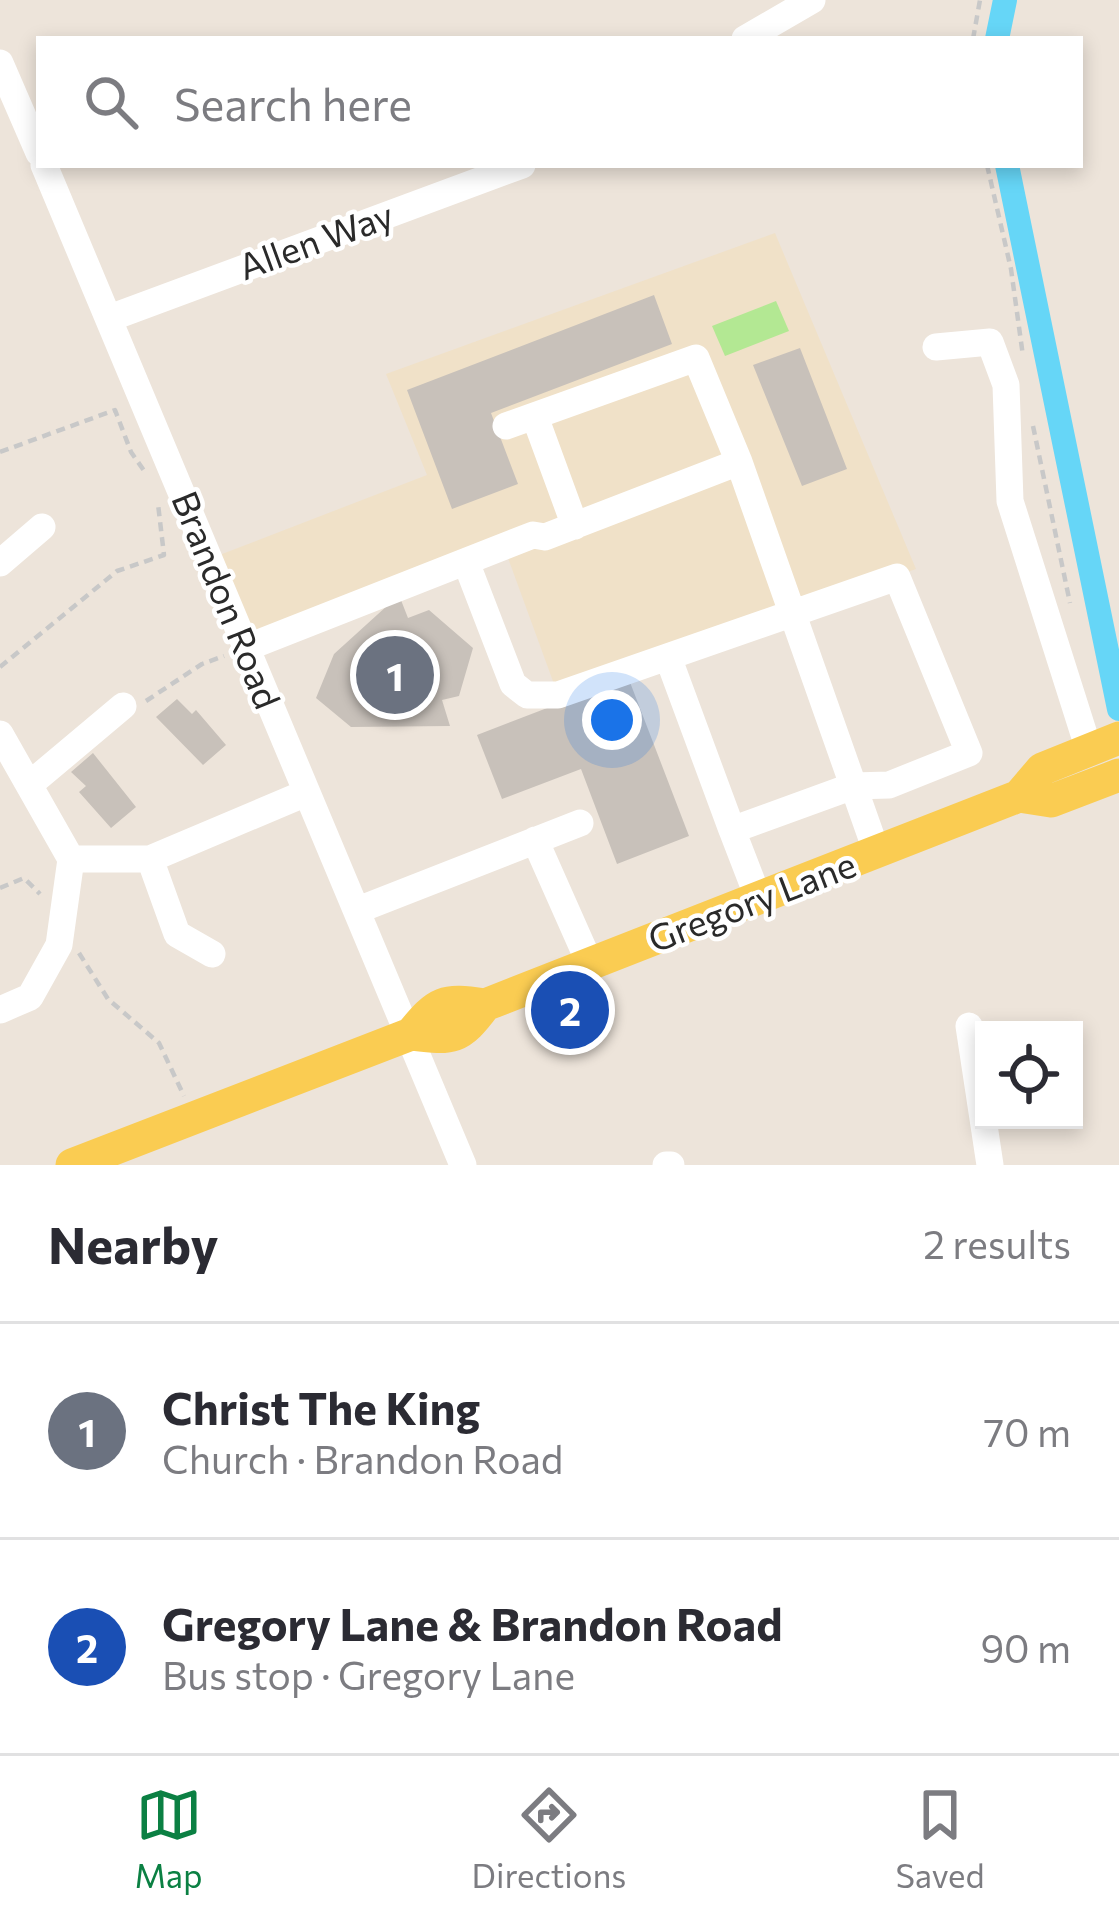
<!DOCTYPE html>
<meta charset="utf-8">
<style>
:root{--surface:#fff;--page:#f2f2f3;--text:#2b2b33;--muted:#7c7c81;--line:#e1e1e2;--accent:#0b8043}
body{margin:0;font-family:Commissioner,sans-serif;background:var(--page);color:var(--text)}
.controls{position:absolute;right:36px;bottom:36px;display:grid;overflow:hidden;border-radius:0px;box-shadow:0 6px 18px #0003}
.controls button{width:108px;height:108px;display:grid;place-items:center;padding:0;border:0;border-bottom:3px solid var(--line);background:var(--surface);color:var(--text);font:60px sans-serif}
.you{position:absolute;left:612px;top:720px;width:42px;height:42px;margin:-30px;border:9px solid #fff;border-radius:50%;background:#1a73e8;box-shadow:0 0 0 18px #1a73e833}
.badge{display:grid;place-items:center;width:78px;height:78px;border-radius:50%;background:var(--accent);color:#fff;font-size:39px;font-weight:700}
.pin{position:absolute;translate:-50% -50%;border:6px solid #fff;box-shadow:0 3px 12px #0006}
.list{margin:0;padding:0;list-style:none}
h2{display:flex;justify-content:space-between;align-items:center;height:156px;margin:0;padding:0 48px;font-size:51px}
h2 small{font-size:39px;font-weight:400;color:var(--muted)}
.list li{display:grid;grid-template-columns:78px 1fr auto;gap:36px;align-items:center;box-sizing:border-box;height:216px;padding:0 48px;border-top:3px solid var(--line)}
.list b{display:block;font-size:45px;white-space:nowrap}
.list p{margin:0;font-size:39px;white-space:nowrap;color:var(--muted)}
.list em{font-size:39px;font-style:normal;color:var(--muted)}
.icon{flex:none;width:66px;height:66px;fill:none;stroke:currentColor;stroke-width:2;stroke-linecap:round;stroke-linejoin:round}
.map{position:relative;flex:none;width:1119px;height:1165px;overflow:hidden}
.search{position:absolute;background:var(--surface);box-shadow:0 6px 18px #0003;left:36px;right:36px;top:36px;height:132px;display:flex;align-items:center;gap:30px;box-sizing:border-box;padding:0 42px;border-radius:0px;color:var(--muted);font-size:45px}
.sheet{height:588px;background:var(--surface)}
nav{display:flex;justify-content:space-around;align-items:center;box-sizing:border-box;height:168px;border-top:3px solid var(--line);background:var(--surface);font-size:33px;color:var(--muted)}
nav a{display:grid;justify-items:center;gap:6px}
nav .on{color:var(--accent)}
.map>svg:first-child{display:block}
.education{fill:#f0e1c8}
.green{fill:#b3e893}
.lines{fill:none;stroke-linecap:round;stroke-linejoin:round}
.canal{stroke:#66d6f7;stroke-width:24}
.building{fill:#c8c1ba}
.path{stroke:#c8c8c8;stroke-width:4.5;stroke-dasharray:9 6;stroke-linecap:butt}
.minor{stroke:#fff;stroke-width:27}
.major{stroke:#facc52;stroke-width:33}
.labels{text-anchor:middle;stroke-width:9;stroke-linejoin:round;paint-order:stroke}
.street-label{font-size:36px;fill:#2a2a2a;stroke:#fff}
</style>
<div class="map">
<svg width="1119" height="1165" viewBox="0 0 1119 1165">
<rect width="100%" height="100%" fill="#ede4da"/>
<!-- education -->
<path class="education" d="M775,233l141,336 -358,126 -54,-148 -258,101 -37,-89 218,-84 -41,-101z"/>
<!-- green -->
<path class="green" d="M776,301l13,30 -64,25 -13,-30z"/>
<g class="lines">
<!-- canal -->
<path class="canal" d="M997,39l8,-39
M1007,165l112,544"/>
</g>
<!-- building -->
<path class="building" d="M654,295l18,49 -181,69 27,71 -66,25 -45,-119z
M800,348l47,121 -45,17 -49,-121z
M399,595l9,23 21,-8 44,38 -14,48 -17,4 8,26 -99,1 -35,-29 18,-44z
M628,677l61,159 -72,28 -36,-95 -79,30 -25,-64z
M177,699l15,15 4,-4 30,35 -23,20 -47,-48z
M93,753l43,54 -25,21 -32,-36 7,-6 -15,-14z"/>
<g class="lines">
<!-- path -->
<path class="path" d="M973,39l7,-39
M987,165l24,104 12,87
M1033,426l37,177
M0,452l115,-42 16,42 14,20
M0,667l117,-96 47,-16 -6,-51
M146,701l56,-37 22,-8
M0,888l24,-10 16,16
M79,953l29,46 51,44 25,53"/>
<!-- minor -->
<path class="minor" d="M745,39l67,-39
M0,63l39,90
M44,165l419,1000
M110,318l412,-153
M936,347l54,-5 16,43 4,116 79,249
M535,417l40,109
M506,426l190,-68 43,104 138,391
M466,562l47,122 14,11h31l339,-118 72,176 -80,32 -36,1 -121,44 -64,-173
M0,563l42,-36
M246,648l287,-113 12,2 194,-75
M0,734l71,125
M29,785l94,-79
M732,830l27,70
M535,840l55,124
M150,859l27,75 35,20
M358,910l222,-87
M0,1010l30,-13 29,-52 12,-86h79l156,-66
M969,1026l21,139
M666,1165h5"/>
<!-- major -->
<path class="major" d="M1019,796l32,5 68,-26
M411,1034c27,-33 32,-35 74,-29l534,-209 23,-27 77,-31
M72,1165l339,-131c42,5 48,6 74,-29"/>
</g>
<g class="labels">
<!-- street labels -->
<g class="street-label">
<text transform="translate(316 241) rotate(-20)" y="13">Allen Way</text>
<text transform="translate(226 600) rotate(68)" y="13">Brandon Road</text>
<text transform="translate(752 902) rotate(-21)" y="13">Gregory Lane</text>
</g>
</g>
</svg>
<div class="controls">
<button><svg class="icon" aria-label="locate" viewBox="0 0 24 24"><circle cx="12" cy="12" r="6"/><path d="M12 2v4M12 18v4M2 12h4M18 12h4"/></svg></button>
</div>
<div class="you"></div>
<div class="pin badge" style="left:395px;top:675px;background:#6b7280">1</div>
<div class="pin badge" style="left:570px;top:1010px;background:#1a4fb4">2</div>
<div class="search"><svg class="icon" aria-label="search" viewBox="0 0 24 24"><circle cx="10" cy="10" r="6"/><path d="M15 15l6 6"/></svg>Search here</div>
</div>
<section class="sheet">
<h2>Nearby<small>2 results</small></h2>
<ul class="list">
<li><span class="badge" style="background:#6b7280">1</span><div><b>Christ The King</b><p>Church · Brandon Road</p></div><em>70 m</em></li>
<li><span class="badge" style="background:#1a4fb4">2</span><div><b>Gregory Lane &amp; Brandon Road</b><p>Bus stop · Gregory Lane</p></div><em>90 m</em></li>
</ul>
</section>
<nav>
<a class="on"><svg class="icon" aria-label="map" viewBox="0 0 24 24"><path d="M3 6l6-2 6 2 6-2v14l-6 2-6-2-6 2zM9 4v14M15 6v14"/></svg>Map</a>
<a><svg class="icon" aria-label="directions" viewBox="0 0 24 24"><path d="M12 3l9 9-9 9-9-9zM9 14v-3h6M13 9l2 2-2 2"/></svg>Directions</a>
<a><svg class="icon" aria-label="saved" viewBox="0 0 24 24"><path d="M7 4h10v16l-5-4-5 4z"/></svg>Saved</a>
</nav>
